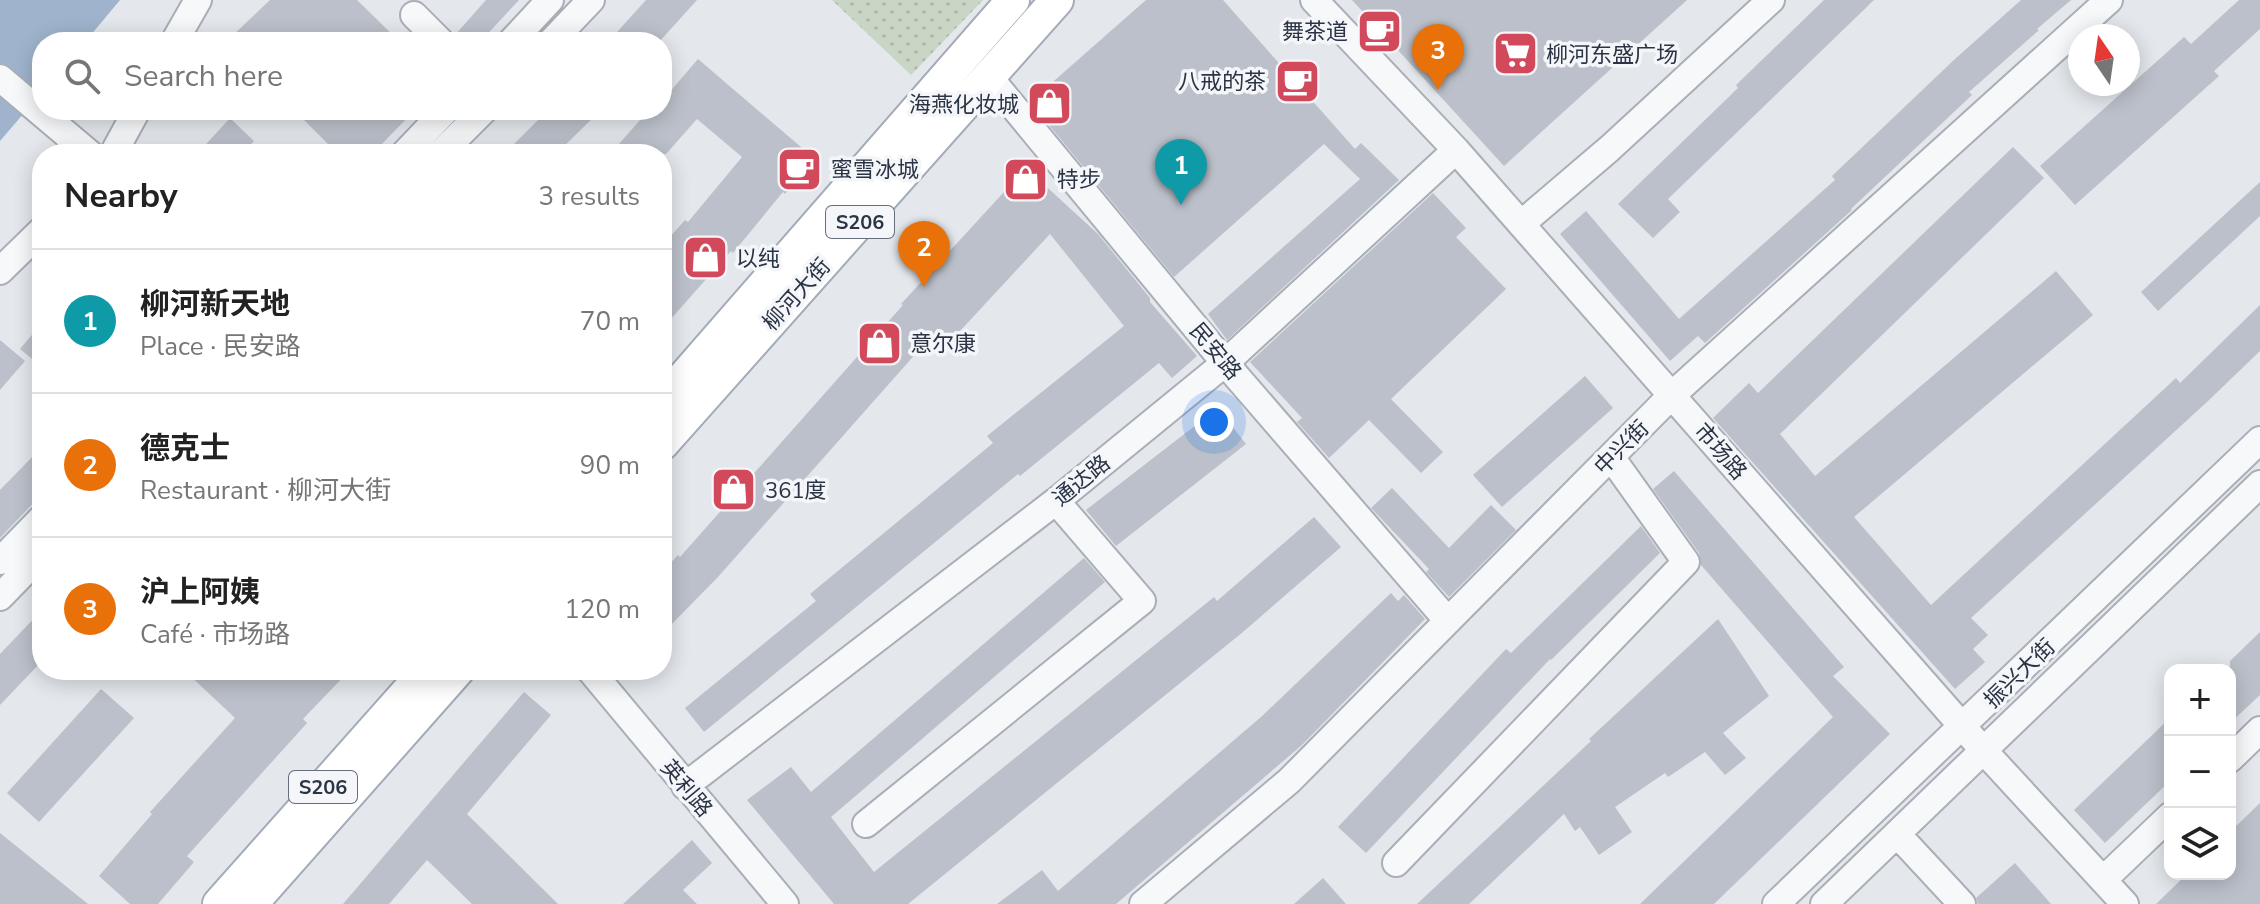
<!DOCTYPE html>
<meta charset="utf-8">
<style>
:root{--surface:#fff;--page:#f6f6f6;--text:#222;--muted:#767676;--line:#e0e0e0;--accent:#7c3aed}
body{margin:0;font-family:"Nunito Sans","Noto Sans SC",sans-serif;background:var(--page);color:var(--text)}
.controls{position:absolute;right:24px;bottom:24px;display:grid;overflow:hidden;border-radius:16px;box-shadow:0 4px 20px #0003}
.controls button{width:72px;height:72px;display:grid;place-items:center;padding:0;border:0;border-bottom:2px solid var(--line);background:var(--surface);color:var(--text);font:40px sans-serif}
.compass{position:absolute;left:2068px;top:24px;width:72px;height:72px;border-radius:50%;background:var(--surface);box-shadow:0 4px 20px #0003;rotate:347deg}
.you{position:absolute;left:1214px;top:422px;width:28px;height:28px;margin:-20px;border:6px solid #fff;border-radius:50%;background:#1a73e8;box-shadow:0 0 0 12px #1a73e833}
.badge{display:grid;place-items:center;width:52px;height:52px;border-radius:50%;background:var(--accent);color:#fff;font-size:26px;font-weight:700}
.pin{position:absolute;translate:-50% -66px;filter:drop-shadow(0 2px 4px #0008)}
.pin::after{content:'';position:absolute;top:42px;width:28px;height:24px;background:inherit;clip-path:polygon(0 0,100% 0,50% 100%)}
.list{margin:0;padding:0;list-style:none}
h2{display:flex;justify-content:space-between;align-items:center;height:104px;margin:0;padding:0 32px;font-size:34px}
h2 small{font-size:26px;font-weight:400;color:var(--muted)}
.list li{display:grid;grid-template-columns:52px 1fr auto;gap:24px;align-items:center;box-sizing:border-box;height:144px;padding:0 32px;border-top:2px solid var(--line)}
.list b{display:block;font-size:30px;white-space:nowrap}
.list p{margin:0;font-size:26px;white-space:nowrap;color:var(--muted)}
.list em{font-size:26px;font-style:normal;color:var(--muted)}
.icon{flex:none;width:44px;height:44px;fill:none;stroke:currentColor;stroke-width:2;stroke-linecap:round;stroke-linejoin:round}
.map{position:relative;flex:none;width:2260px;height:904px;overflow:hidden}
.search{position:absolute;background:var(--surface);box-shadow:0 4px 20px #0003;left:32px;top:32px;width:640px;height:88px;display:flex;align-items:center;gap:20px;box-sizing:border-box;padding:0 28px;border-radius:32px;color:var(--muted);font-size:30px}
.panel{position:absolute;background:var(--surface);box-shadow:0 4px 20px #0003;left:32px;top:144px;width:640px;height:536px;border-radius:32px}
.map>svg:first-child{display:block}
.park{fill:url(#park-dots)}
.water{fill:#9fb4cc}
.building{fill:#bbc0ca}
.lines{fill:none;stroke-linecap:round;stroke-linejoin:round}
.minor-casing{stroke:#a9aeb7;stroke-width:30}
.major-casing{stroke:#a3abb8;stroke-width:36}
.minor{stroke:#f7f8fa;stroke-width:26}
.major{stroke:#fff;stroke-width:32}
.labels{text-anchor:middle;stroke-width:7;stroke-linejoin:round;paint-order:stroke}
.shield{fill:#f4f6f9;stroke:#676e7b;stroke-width:2}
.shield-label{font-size:20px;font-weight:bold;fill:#2b3445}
.poi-label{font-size:22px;fill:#2b3445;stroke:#f4f6f9;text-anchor:start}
.street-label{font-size:22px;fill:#2b3445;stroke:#f4f6f9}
</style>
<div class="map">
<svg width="2260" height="904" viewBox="0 0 2260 904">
<defs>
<pattern id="park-dots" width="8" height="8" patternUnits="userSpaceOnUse" patternTransform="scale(2)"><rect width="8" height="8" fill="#c9d6c5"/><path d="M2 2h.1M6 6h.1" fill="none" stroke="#adb8ab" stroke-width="1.8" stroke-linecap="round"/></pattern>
</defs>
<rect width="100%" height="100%" fill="#e4e7ec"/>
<!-- park -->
<path class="park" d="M832,0h151l-72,75z"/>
<!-- water -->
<path class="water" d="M0,0h120l-35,42h-43v50l-42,49z"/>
<!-- building -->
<path class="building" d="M270,0h87l43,42h-174z
M486,0h33l-39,42h-23l-2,-7z
M646,0h51l-38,42h-51z
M1146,0h77l132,149 6,-6 38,37 -172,160 -19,-26 152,-135 -36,-35 -150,133 -144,-175z
M1352,0h335l-183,166z
M1824,0h50l-206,199 12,13 -27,26 -35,-34 120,-116 -2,-3z
M2021,0h50l-34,29 2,1 -70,62 3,3 -121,114 1,1 -147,133 -7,-7 -28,25 -110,-127 26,-23 93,108 156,-139 -3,-4 123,-117z
M2239,0h21v29l-46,42 5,5 -144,129 -35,-39 144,-129 7,7z
M698,59l117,100 -30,35 -2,-2 -50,61 -2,-2 -69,78v-83l23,-26 3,2 54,-65 -45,-38 -31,35h-56l39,-44h13v-9z
M294,110h121l-43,44h-34z
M548,110h53l-45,44h-52z
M230,118l24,23 -12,13h-45z
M2013,147l31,31 -264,256 35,42 241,-205 37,44 -239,202 77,88 245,-227 4,5 80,-78v46l-53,51 -236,216 17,17 -15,14 12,13 -30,27 -242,-271 36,-35 9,10z
M1026,168l72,66 52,64v4l47,54 -25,22 -13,-15 -139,113 -2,-2 -314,258 -19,-24 131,-107 -6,-7 183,-151 -6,-7 137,-110 -74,-92 -103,111 -13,-12 -216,244 -56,57v-62l16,-17 2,2 223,-252 -2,-1z
M2260,182v34l-102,95 -17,-19z
M1433,193l33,35 -10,9 50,52 -115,110 52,53 -22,21 -52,-53 -40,38 -32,-36 5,-4 -52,-56z
M42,323v44l-22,-18z
M0,340l25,21 -25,29z
M1585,376l28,32 -111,99 -29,-32z
M1218,408l28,36 -130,102 -30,-36z
M42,447v47l-42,44v-48z
M1674,471l170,196 -11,9 57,58 -176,170h-74l193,-187 -132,-152 -2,-12 -46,-64z
M1392,488l57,60 42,-43 25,25 -67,67 -23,-25 3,-3 -58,-61z
M1314,517l27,30 -98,85 -335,272h-74l-87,-104 44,-33 20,25 273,-234 21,24 -274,235 43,55 340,-275 3,4z
M1641,526l19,27 -109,107 -1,-1 -184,194 -28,-26 168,-178 5,4z
M1391,593l7,8 6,-6 21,24 -123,126 -186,159h-119l45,-34 16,21 203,-174z
M42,610v51l-42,44v-51z
M1718,619l51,77 -46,37 23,25 -21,17 -20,-23 -37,25 -3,-4 -50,34 17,25 -33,23 -19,-28 -5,4 -11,-17 -95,90h-52l174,-163 -2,-2z
M2260,632v63l-30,28v-62z
M184,670h166l-47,49 4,4 -120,133 7,6 -36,42h-28l-31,-28 53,-62 -2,-2 85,-94z
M101,689l33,29 -95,104 -32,-29z
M524,692l27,23 -84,99 91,90h-86l-45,-44 -38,44h-46z
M2170,718v63l-65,62 -31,-33z
M2260,803v101h-104l31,-30h43v-42z
M0,833l88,71h-88z
M692,840l20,23 -29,27 14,14h-74z
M2015,863l36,41h-73l-2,-6z
M1323,878l23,26h-52z"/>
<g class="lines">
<defs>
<path id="minor" d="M1314,0l142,150 528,601 141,153
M414,15l27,27
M174,42l24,-42
M511,42l39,-42
M551,42l40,-42
M989,77l236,286 223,258
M0,78l90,76
M113,154l24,-44
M404,154l42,-44
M440,154l44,-44
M1521,224l88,-75 162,-149
M0,271l42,-41
M0,561l42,-43
M0,597l42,-43
M590,670l195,234
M2230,759l30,-29
M685,786l371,-285 169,-138 231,-213
M866,824l276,-223 -86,-100
M1897,834l65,70
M1396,863l290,-301 -75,-105
M2103,880l67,-64
M1143,904l146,-123 383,-386 437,-395
M1776,904l484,-464
M1824,904l436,-420"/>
<path id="major" d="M662,402l351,-402
M662,444l395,-444
M219,904l208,-234
M251,904l207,-234"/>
</defs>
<!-- minor casing -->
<use href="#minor" class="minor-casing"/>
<!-- major casing -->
<use href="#major" class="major-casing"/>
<!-- minor -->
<use href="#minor" class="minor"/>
<!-- major -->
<use href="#major" class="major"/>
</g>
<!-- icons -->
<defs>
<symbol id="cafe-square" viewBox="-11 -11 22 22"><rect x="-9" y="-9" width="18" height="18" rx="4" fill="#d1495b" stroke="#f4f6f9"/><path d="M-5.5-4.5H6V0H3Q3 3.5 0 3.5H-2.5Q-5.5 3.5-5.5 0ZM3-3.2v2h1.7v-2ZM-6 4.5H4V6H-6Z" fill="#fff"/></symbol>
<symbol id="supermarket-square" viewBox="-11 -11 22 22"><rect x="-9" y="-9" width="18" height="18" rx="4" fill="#d1495b" stroke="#f4f6f9"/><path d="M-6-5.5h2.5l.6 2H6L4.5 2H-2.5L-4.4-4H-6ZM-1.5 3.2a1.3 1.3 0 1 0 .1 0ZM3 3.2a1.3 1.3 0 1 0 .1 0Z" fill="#fff"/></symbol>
<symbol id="shop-square" viewBox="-11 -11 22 22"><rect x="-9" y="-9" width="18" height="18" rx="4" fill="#d1495b" stroke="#f4f6f9"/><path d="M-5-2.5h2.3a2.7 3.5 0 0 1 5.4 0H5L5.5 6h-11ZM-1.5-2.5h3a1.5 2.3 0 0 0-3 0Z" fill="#fff"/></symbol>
</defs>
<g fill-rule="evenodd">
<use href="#cafe-square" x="1354" y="6" width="51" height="51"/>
<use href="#supermarket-square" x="1490" y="28" width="51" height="51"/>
<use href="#cafe-square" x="1272" y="56" width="51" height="51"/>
<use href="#shop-square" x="1024" y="78" width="51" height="51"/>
<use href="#cafe-square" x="774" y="144" width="51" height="51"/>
<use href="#shop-square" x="1000" y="154" width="51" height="51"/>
<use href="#shop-square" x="680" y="232" width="51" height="51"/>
<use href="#shop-square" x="854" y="318" width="51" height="51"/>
<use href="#shop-square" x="708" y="464" width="51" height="51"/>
</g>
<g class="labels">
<!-- shield labels -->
<g class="shield">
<rect x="826" y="206" width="68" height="32" rx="6"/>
<rect x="289" y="771" width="68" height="32" rx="6"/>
</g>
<g class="shield-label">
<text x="860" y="229">S206</text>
<text x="323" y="794">S206</text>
</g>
<!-- poi labels -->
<g class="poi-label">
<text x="1348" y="39" text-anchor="end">舞茶道</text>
<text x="1546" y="62">柳河东盛广场</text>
<text x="1266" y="89" text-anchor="end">八戒的茶</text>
<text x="1019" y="112" text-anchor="end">海燕化妆城</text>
<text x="831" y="177">蜜雪冰城</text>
<text x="1057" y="187">特步</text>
<text x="736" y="266">以纯</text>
<text x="910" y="351">意尔康</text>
<text x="765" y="498">361度</text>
</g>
<!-- street labels -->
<g class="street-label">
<text transform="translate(796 294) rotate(-48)" y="8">柳河大街</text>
<text transform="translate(1216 351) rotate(50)" y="8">民安路</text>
<text transform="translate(1621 447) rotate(-45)" y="8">中兴街</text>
<text transform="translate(1721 451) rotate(49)" y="8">市场路</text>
<text transform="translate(1081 480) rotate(-39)" y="8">通达路</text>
<text transform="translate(2019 673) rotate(-44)" y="8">振兴大街</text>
<text transform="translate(687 788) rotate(50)" y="8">英利路</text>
</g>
</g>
</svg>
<div class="controls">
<button>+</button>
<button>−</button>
<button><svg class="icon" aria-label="layers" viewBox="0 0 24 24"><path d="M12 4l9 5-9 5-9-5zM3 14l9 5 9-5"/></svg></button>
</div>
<svg class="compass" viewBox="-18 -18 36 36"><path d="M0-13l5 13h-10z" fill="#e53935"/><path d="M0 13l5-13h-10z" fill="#767676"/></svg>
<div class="you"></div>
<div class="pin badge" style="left:1181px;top:205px;background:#0f9aa8">1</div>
<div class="pin badge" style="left:924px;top:287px;background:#e8710a">2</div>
<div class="pin badge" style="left:1438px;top:90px;background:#e8710a">3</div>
<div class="search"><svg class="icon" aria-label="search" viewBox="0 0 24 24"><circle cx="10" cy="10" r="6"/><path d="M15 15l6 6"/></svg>Search here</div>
<section class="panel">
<h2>Nearby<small>3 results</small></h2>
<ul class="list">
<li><span class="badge" style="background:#0f9aa8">1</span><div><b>柳河新天地</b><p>Place · 民安路</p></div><em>70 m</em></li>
<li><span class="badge" style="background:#e8710a">2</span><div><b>德克士</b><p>Restaurant · 柳河大街</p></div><em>90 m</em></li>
<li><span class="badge" style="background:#e8710a">3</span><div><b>沪上阿姨</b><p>Café · 市场路</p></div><em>120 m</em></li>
</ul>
</section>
</div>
